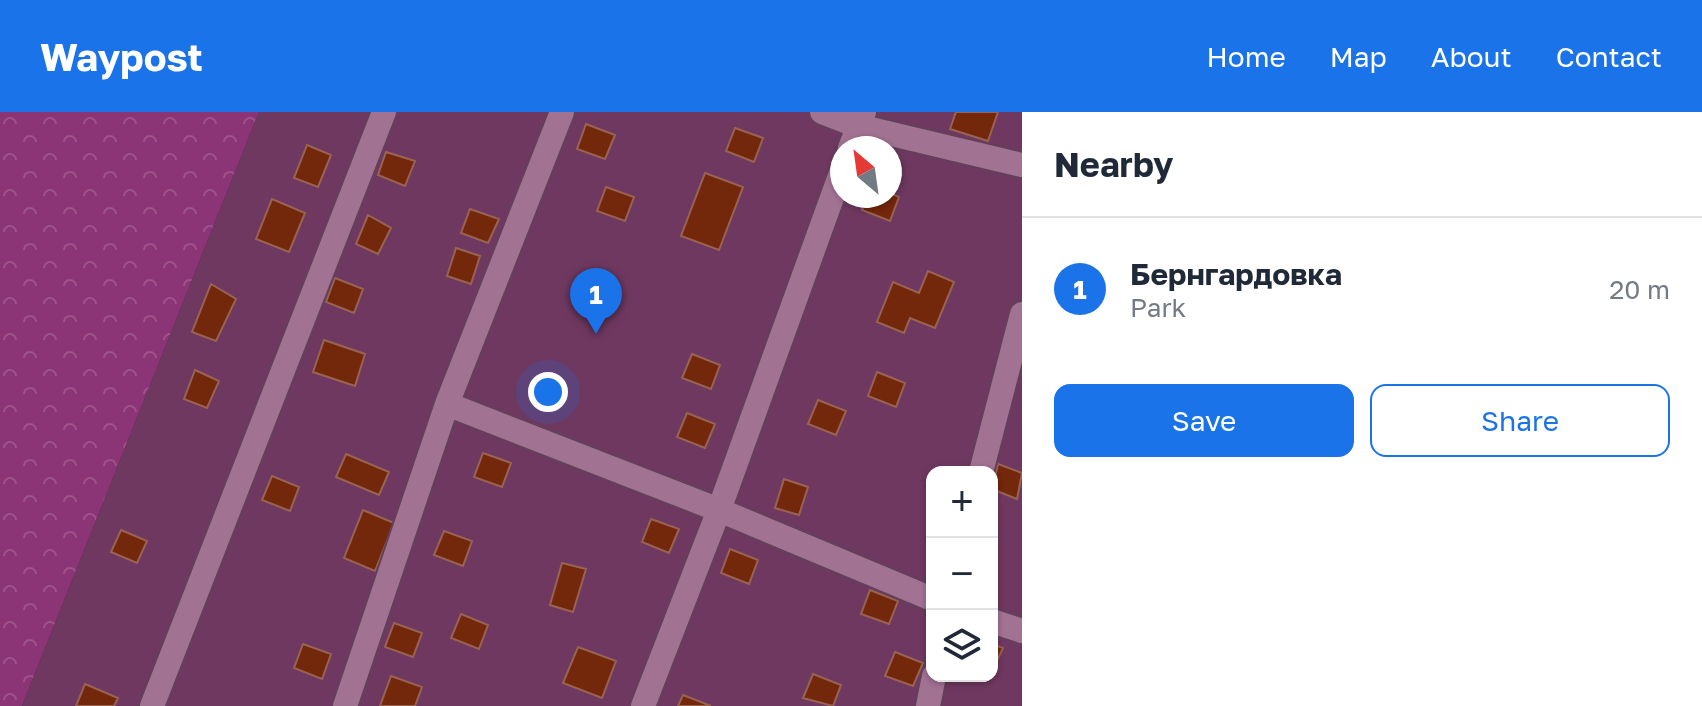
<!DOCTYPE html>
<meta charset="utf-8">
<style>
:root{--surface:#fff;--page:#f6f6f7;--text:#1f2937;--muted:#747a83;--line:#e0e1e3;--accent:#1a73e8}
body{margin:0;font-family:"Golos Text",sans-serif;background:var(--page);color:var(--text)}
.controls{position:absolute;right:24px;bottom:24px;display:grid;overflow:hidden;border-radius:16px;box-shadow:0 2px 6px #0004}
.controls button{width:72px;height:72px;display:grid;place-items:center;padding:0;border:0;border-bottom:2px solid var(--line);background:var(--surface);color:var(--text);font:40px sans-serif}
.compass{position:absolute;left:830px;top:24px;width:72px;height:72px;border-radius:50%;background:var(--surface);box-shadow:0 2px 6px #0004;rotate:331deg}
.you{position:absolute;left:548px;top:280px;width:28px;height:28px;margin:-20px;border:6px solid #fff;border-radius:50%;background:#1a73e8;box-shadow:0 0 0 12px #1a73e833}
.badge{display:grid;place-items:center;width:52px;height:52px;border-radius:50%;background:var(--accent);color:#fff;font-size:26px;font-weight:700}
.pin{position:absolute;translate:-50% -66px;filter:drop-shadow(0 2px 4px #0008)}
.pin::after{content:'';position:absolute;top:42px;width:28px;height:24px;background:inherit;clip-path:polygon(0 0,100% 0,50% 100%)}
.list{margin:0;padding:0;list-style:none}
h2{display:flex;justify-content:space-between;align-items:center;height:104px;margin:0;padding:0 32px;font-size:34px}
h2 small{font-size:26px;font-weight:400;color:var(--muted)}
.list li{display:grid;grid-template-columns:52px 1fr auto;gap:24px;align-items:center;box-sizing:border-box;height:144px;padding:0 32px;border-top:2px solid var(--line)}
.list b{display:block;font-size:30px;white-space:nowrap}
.list p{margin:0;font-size:26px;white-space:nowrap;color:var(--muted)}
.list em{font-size:26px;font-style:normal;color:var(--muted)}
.actions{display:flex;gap:16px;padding:24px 32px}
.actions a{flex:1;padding:18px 0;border:2px solid var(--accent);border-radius:16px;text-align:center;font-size:28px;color:var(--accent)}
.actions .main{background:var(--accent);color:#fff}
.icon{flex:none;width:44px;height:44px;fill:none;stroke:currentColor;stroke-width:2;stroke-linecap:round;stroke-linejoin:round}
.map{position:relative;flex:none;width:1022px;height:594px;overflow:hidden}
header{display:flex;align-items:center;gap:48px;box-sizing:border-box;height:112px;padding:0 40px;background:var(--accent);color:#fff}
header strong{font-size:38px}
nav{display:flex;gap:44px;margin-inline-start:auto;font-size:28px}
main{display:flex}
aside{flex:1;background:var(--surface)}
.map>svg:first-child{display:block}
.forest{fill:url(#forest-crowns)}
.garden{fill:#6f3860;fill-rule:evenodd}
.building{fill:#73270b;stroke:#996352;stroke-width:2}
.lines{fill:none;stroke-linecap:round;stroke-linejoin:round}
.minor-casing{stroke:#63405a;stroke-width:28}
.minor{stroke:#a27293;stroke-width:24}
</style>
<header>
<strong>Waypost</strong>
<nav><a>Home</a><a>Map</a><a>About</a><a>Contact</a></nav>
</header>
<main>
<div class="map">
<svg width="1022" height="594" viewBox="0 0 1022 594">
<defs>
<pattern id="forest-crowns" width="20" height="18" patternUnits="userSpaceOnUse" patternTransform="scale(2)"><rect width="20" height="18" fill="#8c3576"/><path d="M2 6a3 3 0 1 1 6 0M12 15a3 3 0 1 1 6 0" fill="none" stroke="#9d528a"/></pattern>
</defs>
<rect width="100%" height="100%" fill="#49203e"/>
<!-- forest -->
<path class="forest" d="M0,0h259l-237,594h-22z"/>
<!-- garden -->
<path class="garden" d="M259,0h763v594h-1000zM842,36h48v48h-48zM932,360h60v204h-60z"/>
<!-- building -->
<path class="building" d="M956,0h42l-10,29 -38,-12z
M586,12l29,11 -10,24 -28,-10z
M735,16l28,10 -9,24 -28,-11z
M307,33l24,10 -13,32 -24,-9z
M386,40l29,9 -10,25 -27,-11z
M705,61l38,14 -24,63 -38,-14z
M606,75l28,10 -9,24 -28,-10z
M890,81l9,4 -9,24 -28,-11 6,-14z
M272,87l33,14 -16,39 -33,-13z
M470,97l29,10 -11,24 -27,-10z
M368,103l23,13 -13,26 -22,-10z
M456,136l24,8 -9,28 -24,-8z
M928,159l26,11 -19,46 -25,-10 -6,15 -27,-11 16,-40 26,11z
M335,166l28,11 -9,24 -28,-11z
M211,172l25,15 -20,42 -24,-9z
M324,228l41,14 -10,32 -42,-14z
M692,242l28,11 -9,24 -29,-11z
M195,258l24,11 -12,27 -23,-9z
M877,260l28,11 -9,24 -28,-11z
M818,288l28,11 -10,24 -28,-11z
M687,301l28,11 -10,24 -28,-11z
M483,341l28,10 -9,24 -28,-10z
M346,342l43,18 -10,23 -43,-18z
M998,352l24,9 -5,26 -25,-10z
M272,364l27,11 -9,24 -28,-11z
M784,367l24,8 -9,28 -24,-7z
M363,398l31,13 -19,48 -31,-13z
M651,407l28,10 -10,24 -27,-11z
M121,418l26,11 -10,22 -26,-11z
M444,419l28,10 -9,25 -29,-11z
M730,437l28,11 -9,24 -28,-11z
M562,451l24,6 -13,43 -23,-7z
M870,478l28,11 -9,23 -28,-10z
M461,502l27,11 -9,24 -28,-11z
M394,511l28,10 -9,24 -28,-10z
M303,532l28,10 -9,25 -28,-11z
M992,532l11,4 -11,23z
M578,535l38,14 -14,37 -39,-15z
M895,540l28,11 -10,23 -28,-10z
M813,562l28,11 -8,21 -30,-8z
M391,564l31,11 -7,19h-35z
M85,572l33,14 -4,8h-38z
M683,583l28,11h-33z"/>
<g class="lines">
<defs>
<path id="minor" d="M822,0l36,14 164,39
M850,36l14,-36
M447,292l272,106 213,89
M981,360l41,-158
M992,509l30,10
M152,594l232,-594
M345,594l102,-302 115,-292
M643,594l76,-196 123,-340
M928,594l6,-30"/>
</defs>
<!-- minor casing -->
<use href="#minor" class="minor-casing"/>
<!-- minor -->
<use href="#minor" class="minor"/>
</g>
</svg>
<div class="controls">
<button>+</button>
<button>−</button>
<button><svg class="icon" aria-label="layers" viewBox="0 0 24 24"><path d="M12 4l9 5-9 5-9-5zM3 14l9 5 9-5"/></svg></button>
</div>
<svg class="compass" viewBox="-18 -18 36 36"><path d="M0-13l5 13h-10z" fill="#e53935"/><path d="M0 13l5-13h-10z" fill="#747a83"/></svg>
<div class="you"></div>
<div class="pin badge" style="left:596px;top:222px">1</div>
</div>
<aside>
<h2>Nearby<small></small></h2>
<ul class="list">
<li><span class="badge">1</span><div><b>Бернгардовка</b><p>Park</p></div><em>20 m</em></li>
</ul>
<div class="actions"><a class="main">Save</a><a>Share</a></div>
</aside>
</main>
